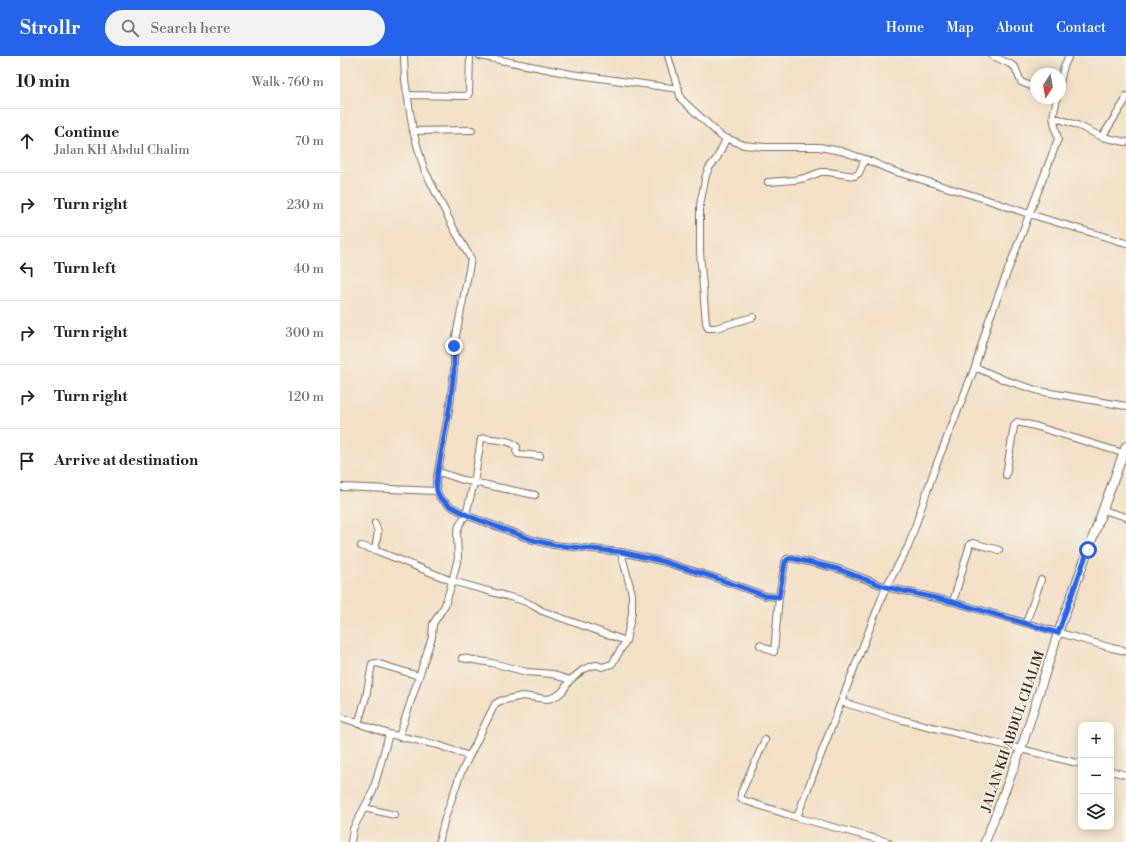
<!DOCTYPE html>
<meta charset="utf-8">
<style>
:root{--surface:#fff;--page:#f2f2f2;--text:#202124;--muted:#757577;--line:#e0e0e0;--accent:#2563eb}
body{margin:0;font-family:"Libre Bodoni",serif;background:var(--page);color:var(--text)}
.controls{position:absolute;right:12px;bottom:12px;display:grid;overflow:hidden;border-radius:8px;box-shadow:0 2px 10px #0003}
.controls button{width:36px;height:36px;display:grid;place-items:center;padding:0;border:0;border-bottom:1px solid var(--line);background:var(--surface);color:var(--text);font:20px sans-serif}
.compass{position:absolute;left:690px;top:12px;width:36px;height:36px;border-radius:50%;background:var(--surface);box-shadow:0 2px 10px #0003;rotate:191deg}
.stop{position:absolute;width:12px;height:12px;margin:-9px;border:3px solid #2563eb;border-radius:50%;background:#fff}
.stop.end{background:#2563eb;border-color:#fff;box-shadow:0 1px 4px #0008}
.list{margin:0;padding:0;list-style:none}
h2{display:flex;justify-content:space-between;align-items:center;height:52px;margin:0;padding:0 16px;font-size:17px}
h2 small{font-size:13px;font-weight:400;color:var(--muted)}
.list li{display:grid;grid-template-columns:26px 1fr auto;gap:12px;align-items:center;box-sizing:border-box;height:64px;padding:0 16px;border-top:1px solid var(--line)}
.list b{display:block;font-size:15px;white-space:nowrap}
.list p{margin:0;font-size:13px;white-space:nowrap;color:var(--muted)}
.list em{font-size:13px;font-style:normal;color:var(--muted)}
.icon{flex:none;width:22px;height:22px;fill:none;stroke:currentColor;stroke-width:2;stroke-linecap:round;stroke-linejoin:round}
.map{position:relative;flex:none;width:786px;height:786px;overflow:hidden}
header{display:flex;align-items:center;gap:24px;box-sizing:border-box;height:56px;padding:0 20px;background:var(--accent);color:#fff}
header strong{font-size:19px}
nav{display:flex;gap:22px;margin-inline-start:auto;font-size:14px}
.search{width:280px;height:36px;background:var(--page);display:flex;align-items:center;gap:10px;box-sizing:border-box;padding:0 14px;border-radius:22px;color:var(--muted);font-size:15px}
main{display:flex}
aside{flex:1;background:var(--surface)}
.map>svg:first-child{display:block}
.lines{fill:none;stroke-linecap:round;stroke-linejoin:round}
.minor-casing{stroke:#7b6a59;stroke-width:8}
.tertiary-casing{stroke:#7b6a59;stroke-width:10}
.minor{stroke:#fff;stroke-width:6}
.tertiary{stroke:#fff;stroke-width:8}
.route{stroke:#2563eb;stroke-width:5}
.labels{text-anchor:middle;stroke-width:3.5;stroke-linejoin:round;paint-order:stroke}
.street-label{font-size:13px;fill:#3b2a1e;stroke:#f7f3e8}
</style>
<header>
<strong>Strollr</strong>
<div class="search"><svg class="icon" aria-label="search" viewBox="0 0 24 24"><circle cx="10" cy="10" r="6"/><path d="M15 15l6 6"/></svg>Search here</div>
<nav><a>Home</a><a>Map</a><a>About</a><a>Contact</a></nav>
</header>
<main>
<aside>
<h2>10 min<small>Walk · 760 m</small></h2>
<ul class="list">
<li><svg class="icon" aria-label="ahead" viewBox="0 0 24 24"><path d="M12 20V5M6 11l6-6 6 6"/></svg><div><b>Continue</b><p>Jalan KH Abdul Chalim</p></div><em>70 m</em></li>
<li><svg class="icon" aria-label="right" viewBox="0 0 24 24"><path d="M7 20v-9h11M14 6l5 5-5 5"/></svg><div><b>Turn right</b></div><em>230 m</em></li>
<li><svg class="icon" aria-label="left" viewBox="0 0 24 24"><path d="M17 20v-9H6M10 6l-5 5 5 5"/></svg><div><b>Turn left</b></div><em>40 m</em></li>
<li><svg class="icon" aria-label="right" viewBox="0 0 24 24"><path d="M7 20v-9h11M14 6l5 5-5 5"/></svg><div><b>Turn right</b></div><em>300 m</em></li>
<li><svg class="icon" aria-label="right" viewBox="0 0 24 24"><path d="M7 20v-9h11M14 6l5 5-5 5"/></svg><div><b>Turn right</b></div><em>120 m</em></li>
<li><svg class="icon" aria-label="arrive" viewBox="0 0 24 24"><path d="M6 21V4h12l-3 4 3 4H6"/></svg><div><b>Arrive at destination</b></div></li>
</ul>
</aside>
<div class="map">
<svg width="786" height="786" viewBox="0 0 786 786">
<rect width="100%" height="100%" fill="#f7f3e8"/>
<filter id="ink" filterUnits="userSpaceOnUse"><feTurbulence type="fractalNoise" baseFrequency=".025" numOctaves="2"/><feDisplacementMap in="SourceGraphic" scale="8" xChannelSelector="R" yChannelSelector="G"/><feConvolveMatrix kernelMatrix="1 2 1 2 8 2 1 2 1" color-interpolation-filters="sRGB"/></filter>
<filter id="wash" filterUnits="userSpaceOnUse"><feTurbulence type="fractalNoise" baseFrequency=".012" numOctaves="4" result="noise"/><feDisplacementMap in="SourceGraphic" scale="16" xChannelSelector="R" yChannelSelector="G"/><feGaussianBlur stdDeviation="0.9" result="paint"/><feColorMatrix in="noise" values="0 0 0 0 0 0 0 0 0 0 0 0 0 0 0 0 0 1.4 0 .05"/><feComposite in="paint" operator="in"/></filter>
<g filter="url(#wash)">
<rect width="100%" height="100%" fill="#f3e0c6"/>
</g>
<g filter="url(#ink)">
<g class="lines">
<defs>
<path id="minor" d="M64,0l1,24 8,51 11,38 29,58 18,32 -17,87v24l-4,34 -14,78 1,9 3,7 10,8 21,11 62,23 21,5 67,7 40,9 52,16 53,19 13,1 6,-35 2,-3 4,-1 48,11 47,18 67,15 159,46 14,3
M140,0l91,18 108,15
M328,0l13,43 40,37 23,9 20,2h55l22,4 24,8 28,12 92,28 44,15 97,29
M653,0l17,8 5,3 6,15 15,6
M720,26l4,-16 5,-10
M68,39l59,1 2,-3 1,-37
M713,61l4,-19
M73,75l59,-1
M762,81l23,-36 1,-5
M386,83l-9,19 -8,10 -3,7 -6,30v47l6,71 2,5h8l37,-11
M428,126l27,-2 10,-2 16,-6h7l26,4 5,-3 6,-14
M635,311l27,12 37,12 87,15
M99,416l24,8 72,15
M666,419l8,-49 3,-4 18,4 88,27
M2,431l95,4
M763,454l23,7
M35,467l3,9 -3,18
M21,490l14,4 77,31 72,20 10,5 8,5 84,30
M613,546l17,-58 3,-1 26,7
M686,567l15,-43
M420,589l14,7 5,-55
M122,602l30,5 35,9 26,2 4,2 13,4
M0,661l49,17 49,11 31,11
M18,668l8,-27 6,-33 4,-1 43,13
M59,681l33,-100 1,-13 12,-19 5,-16 8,-31 -1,-24 2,-8 7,-12 8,-31 7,-44 3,-1c10,2 27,1 33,9l-1,4 2,3 22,2
M425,684l-24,53v5l2,2 49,16 96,26
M741,708l-178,-44 -62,-18 45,-115 22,-40 27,-79 40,-101 14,-47 69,-181 -5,-22 24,8 25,12 24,5
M771,715l15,4
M24,752l31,7
M457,761l44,-115
M11,786l2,-13 20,-38 16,-57
M99,786l6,-24 15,-43 35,-71 5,-3 22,-5 25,3 5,-1 6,-3 5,-4 7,-11 14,-11 8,-3 5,-1 5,2 10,-3 14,-23 6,-28v-19l-11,-42"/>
<path id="tertiary" d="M645,786l36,-93 37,-116 68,-187"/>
</defs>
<!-- minor casing -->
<use href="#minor" class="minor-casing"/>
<!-- tertiary casing -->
<use href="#tertiary" class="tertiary-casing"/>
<!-- minor -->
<use href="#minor" class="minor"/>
<!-- tertiary -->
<use href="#tertiary" class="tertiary"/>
</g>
</g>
<g class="lines" filter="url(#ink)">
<!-- route -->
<path class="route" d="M114,290v24l-4,34 -14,78 1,9 3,7 10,8 21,11 62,23 21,5 67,7 40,9 52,16 53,19 13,1 6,-35 3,-3 3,-1 47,11 48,18 67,15 105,31 30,-83"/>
</g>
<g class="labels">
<!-- street labels -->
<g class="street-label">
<text transform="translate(672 675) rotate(-71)" y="5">JALAN KH ABDUL CHALIM</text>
</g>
</g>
</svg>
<div class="controls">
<button>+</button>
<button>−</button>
<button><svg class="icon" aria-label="layers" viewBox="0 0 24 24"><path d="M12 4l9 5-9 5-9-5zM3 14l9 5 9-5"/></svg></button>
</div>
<svg class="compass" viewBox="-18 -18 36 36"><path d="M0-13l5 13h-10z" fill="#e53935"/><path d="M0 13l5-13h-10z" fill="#757577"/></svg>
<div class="stop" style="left:748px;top:494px"></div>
<div class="stop end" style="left:114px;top:290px"></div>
</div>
</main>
